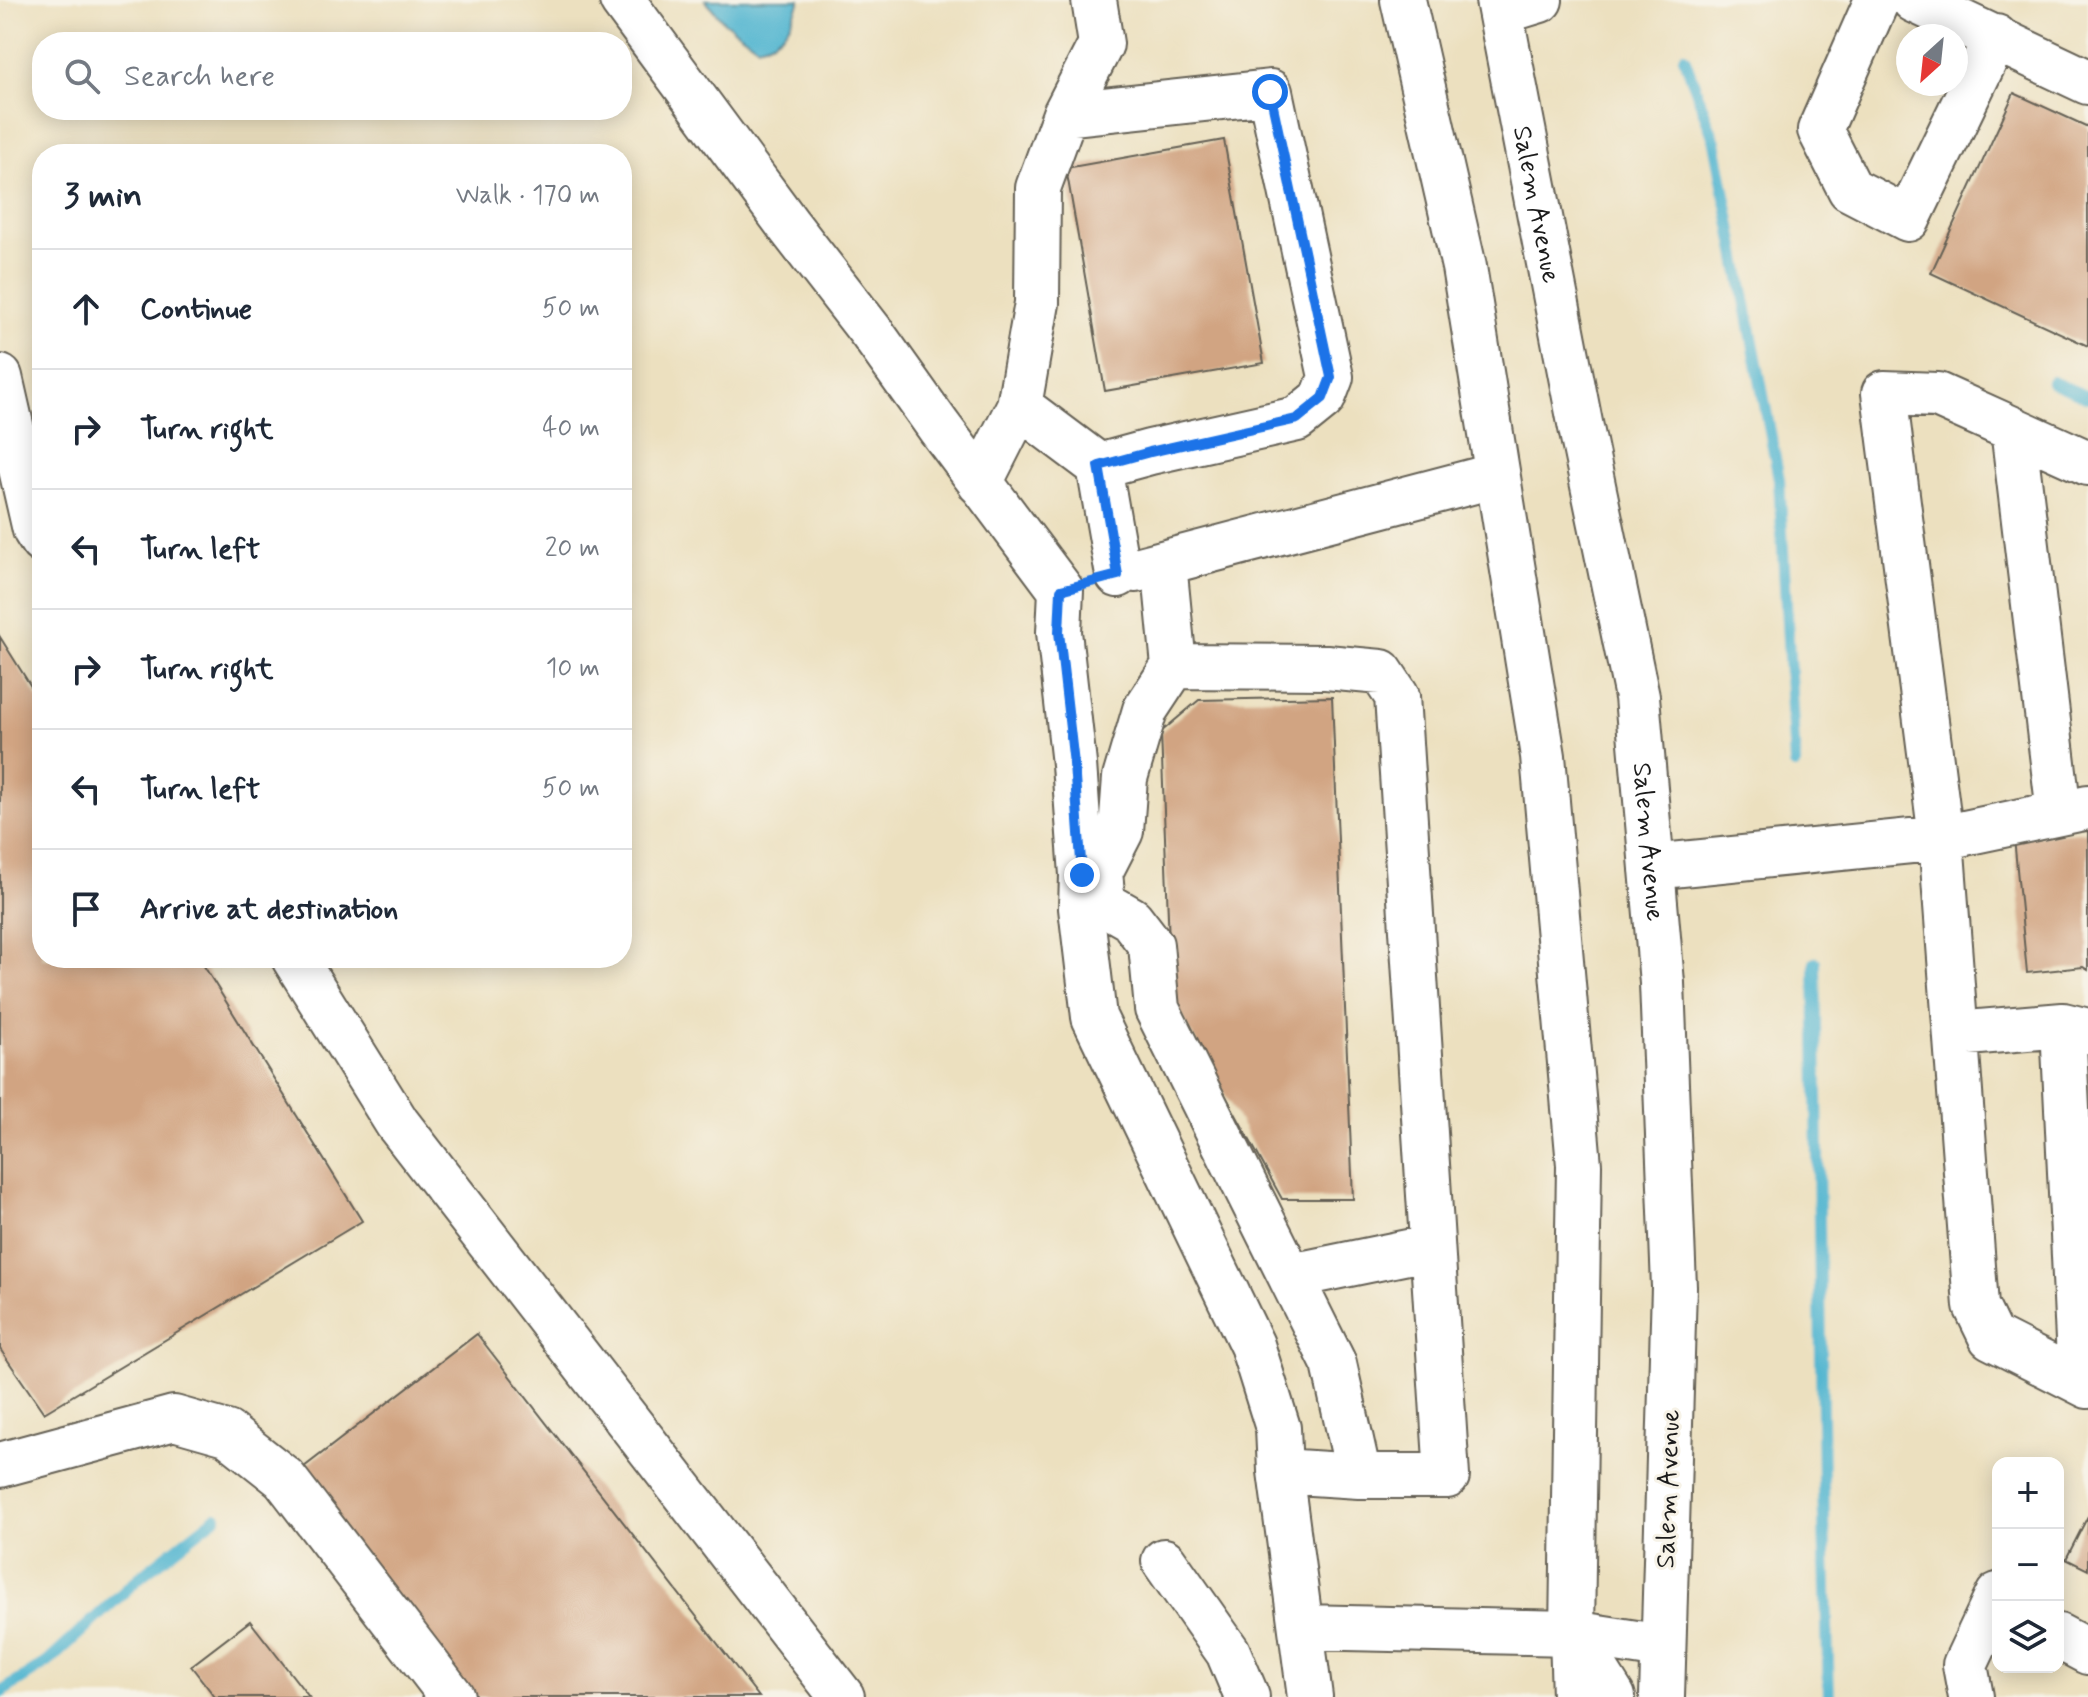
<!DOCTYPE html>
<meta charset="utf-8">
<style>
:root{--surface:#fff;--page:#f6f6f7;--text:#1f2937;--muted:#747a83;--line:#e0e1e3}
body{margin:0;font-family:Mynerve,sans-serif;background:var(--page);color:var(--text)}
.controls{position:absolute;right:24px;bottom:24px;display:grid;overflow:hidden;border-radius:16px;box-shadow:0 4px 20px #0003}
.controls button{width:72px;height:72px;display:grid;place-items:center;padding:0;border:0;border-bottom:2px solid var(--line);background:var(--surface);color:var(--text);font:40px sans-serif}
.compass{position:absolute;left:1896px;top:24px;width:72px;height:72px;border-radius:50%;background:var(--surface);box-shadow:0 4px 20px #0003;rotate:207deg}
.stop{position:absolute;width:24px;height:24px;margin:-18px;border:6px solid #1a73e8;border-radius:50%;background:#fff}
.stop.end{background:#1a73e8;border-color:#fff;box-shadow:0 2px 8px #0008}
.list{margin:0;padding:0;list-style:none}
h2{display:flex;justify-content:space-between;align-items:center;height:104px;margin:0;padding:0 32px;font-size:34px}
h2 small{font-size:26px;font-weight:400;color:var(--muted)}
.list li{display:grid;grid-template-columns:52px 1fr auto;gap:24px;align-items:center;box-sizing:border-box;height:120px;padding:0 32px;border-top:2px solid var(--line)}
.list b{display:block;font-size:30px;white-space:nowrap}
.list em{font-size:26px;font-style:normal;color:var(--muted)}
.icon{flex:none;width:44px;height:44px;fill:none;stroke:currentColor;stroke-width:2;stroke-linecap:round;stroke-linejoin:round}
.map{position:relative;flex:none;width:2088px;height:1697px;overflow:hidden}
.search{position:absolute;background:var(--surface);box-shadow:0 4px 20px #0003;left:32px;top:32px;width:600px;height:88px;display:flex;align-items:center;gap:20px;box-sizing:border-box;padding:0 28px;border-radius:32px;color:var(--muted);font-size:30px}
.panel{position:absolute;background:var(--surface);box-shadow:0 4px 20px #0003;left:32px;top:144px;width:600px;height:824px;border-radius:32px}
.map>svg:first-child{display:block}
.water{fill:#51b5d0;stroke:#366876;stroke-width:2}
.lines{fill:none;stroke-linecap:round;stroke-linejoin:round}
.stream{stroke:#51b5d0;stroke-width:12}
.building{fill:#d1a482}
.minor-casing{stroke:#656155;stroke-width:48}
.highway-casing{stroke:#656155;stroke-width:48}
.minor{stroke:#fff;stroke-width:44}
.highway{stroke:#fff;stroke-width:44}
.route{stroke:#1a73e8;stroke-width:10}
.labels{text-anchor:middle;stroke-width:6;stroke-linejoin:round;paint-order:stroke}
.street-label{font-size:26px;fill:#1c1c1c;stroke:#f7f3e8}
</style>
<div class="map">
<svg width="2088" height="1697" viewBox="0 0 2088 1697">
<rect width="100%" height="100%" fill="#f7f3e8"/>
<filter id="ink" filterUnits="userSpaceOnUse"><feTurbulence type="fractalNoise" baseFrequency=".0125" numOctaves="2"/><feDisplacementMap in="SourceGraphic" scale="16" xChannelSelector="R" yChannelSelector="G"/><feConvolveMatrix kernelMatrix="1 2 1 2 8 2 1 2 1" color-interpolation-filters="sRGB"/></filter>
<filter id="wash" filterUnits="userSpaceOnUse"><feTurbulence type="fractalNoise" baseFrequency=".006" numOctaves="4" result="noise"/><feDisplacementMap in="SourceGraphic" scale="32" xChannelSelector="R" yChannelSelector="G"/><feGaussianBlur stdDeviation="1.8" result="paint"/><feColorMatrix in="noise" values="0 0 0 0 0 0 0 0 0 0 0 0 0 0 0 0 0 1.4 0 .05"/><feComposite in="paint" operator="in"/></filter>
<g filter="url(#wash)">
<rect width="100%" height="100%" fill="#ece0bf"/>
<!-- water -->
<path class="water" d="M705,0h95c-8,24 -17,42 -43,46l-34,-25z"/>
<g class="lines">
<!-- stream -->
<path class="stream" d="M1684,57l31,85 64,337 16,285
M2052,382l36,15
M1815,962l8,521 6,214
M0,1693l48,-31 93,-86 75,-59"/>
</g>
<g id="blocks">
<!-- building -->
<path class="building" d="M2014,93l74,34v219l-157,-73z
M1224,140l40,223 -159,28 -39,-223z
M0,637l42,67v254h157l163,263 -318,192 -44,-64z
M1332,697l21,502h-71l-111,-203 -10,-264 38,-32z
M2088,831v139l-5,-3 -56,6 -13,-135z
M477,1334l282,363h-290l-174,-223z
M2088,1516v54l-22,-11z
M250,1621l59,76h-94l-24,-31z"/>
</g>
</g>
<g filter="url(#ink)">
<use href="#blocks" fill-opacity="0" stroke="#656155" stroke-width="2"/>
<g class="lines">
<defs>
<path id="minor" d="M622,0l167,226 83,107 67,94 122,163 -2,42 15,132 8,111 -1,33 13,109 158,328 26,83 2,43 30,226
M1877,0l-57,130 30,59 58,30 88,-182
M1914,0l174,82
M1501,12l39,-12
M1065,114l205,-22 61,285 -8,21 -26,21 -147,33 -51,14 19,109
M0,377l35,153 7,11
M1019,406l80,60
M2013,429l46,384
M980,483l39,-77 18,-103 1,-115 27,-74 36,-70 -7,-44
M1164,563l10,103 152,1 55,5 16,24 50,780h-88l-79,-5
M1136,570l361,-95
M2088,807l-147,31 35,468 15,31 97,49
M1652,867l289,-29 -57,-445 53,2 151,68
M1100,872l3,31 28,16 20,26 6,64 177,355 25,112
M1082,875l18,-3 21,-41 4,-53 20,-68 29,-44
M294,958l103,165 445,574
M2063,1025l17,357
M1956,1034l107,-9 25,6
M1291,1276l141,-29
M0,1465l174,-47 53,15 57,45 168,219
M1164,1561l64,91 19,45
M1302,1627l270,6 90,14
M2058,1636l30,16
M1971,1697l-6,-32 33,-70"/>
<g id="highway">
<path d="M1403,0l61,267 79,489 36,409 -7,468 2,64"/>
<path id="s1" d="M1498,0l82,423 57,274 25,286 12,304 -12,410"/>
<path d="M1574,1635l39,62"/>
</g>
</defs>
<!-- minor casing -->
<use href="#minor" class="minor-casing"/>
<!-- highway casing -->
<use href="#highway" class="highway-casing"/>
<!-- minor -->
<use href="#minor" class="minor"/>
<!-- highway -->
<use href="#highway" class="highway"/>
</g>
</g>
<g class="lines" filter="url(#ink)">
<!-- route -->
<path class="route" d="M1082,875l-8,-111 -15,-132 2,-42 57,-15 -19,-109 51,-14 147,-33 26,-21 8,-21 -61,-285"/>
</g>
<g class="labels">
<!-- street labels -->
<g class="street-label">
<text dy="9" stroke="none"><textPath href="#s1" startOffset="208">Salem Avenue</textPath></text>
<text dy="9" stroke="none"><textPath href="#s1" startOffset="856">Salem Avenue</textPath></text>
<text transform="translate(1667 1489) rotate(-88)" y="9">Salem Avenue</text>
</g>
</g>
</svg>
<div class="controls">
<button>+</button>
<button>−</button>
<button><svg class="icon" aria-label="layers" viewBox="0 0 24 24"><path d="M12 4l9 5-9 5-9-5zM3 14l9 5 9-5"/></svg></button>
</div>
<svg class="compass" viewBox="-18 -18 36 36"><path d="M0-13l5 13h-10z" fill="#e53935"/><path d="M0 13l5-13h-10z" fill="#747a83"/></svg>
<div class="stop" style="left:1270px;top:92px"></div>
<div class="stop end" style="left:1082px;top:875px"></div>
<div class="search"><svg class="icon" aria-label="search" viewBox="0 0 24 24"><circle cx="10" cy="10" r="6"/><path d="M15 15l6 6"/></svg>Search here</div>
<section class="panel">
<h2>3 min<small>Walk · 170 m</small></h2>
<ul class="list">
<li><svg class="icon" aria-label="ahead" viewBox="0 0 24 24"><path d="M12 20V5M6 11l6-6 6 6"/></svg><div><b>Continue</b></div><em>50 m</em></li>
<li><svg class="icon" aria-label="right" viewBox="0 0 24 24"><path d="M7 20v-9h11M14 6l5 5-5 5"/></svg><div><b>Turn right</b></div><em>40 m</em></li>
<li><svg class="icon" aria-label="left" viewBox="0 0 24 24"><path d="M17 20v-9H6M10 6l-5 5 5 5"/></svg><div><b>Turn left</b></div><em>20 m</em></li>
<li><svg class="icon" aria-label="right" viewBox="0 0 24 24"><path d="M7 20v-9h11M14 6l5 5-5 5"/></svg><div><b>Turn right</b></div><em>10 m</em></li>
<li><svg class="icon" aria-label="left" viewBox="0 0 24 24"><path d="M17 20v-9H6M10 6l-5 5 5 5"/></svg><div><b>Turn left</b></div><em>50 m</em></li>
<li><svg class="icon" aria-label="arrive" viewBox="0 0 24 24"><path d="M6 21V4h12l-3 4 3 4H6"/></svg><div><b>Arrive at destination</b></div></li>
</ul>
</section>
</div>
